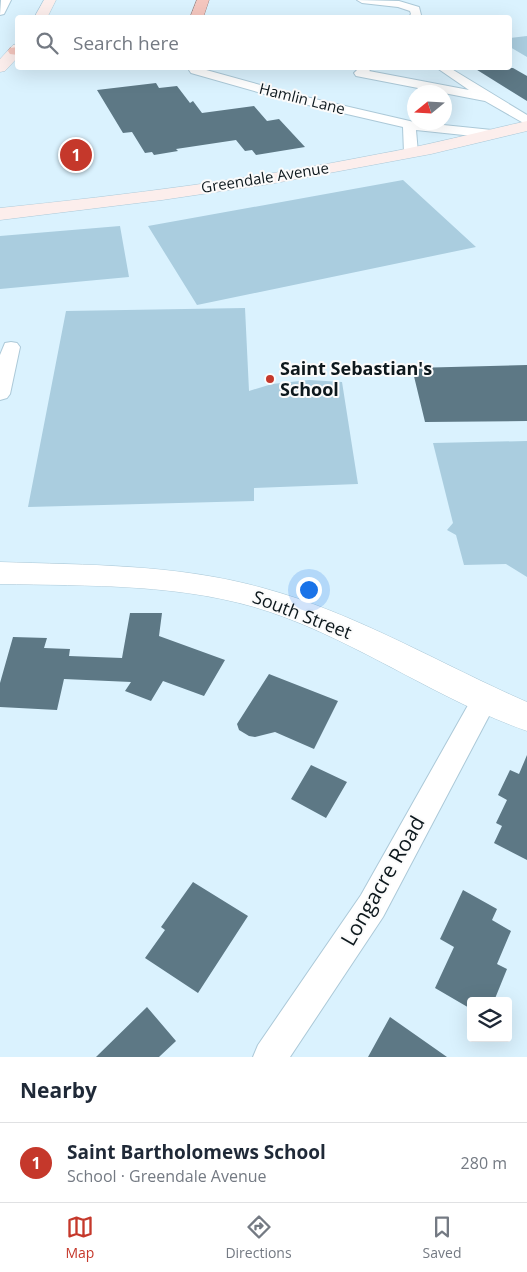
<!DOCTYPE html>
<meta charset="utf-8">
<style>
:root{--surface:#fff;--page:#f2f2f3;--text:#1f2937;--muted:#747a83;--line:#e0e1e3;--accent:#c5382b}
body{margin:0;font-family:"Open Sans",sans-serif;background:var(--page);color:var(--text)}
.controls{position:absolute;right:15px;bottom:15px;display:grid;overflow:hidden;border-radius:5px;box-shadow:0 5px 20px #0002}
.controls button{width:45px;height:45px;display:grid;place-items:center;padding:0;border:0;border-bottom:1px solid var(--line);background:var(--surface);color:var(--text);font:25px sans-serif}
.compass{position:absolute;left:407px;top:85px;width:45px;height:45px;border-radius:50%;background:var(--surface);box-shadow:0 5px 20px #0002;rotate:252deg}
.you{position:absolute;left:308px;top:589px;width:18px;height:18px;margin:-12px;border:4px solid #fff;border-radius:50%;background:#1a73e8;box-shadow:0 0 0 8px #1a73e833}
.badge{display:grid;place-items:center;width:32px;height:32px;border-radius:50%;background:var(--accent);color:#fff;font-size:16px;font-weight:700}
.pin{position:absolute;translate:-50% -50%;border:2px solid #fff;box-shadow:0 1px 5px #0006}
.list{margin:0;padding:0;list-style:none}
h2{display:flex;justify-content:space-between;align-items:center;height:65px;margin:0;padding:0 20px;font-size:21px}
h2 small{font-size:16px;font-weight:400;color:var(--muted)}
.list li{display:grid;grid-template-columns:32px 1fr auto;gap:15px;align-items:center;box-sizing:border-box;height:80px;padding:0 20px;border-top:1px solid var(--line)}
.list b{display:block;font-size:19px;white-space:nowrap}
.list p{margin:0;font-size:16px;white-space:nowrap;color:var(--muted)}
.list em{font-size:16px;font-style:normal;color:var(--muted)}
.icon{flex:none;width:28px;height:28px;fill:none;stroke:currentColor;stroke-width:2;stroke-linecap:round;stroke-linejoin:round}
.map{position:relative;flex:none;width:527px;height:1057px;overflow:hidden}
.search{position:absolute;background:var(--surface);box-shadow:0 5px 20px #0002;left:15px;right:15px;top:15px;height:55px;display:flex;align-items:center;gap:12px;box-sizing:border-box;padding:0 18px;border-radius:5px;color:var(--muted);font-size:19px}
.sheet{height:145px;background:var(--surface)}
nav{display:flex;justify-content:space-around;align-items:center;box-sizing:border-box;height:70px;border-top:1px solid var(--line);background:var(--surface);font-size:14px;color:var(--muted)}
nav a{display:grid;justify-items:center;gap:2px}
nav .on{color:var(--accent)}
.map>svg:first-child{display:block}
.green{fill:#aacddf}
.building{fill:#5d7885}
.lines{fill:none;stroke-linecap:round;stroke-linejoin:round}
.minor-casing{stroke:#acc9d8;stroke-width:2}
.tertiary-casing{stroke:#acc9d8;stroke-width:1}
.secondary-casing{stroke:#acc9d8;stroke-width:1}
.motorway-casing{stroke:#a38986;stroke-width:1}
.minor{fill:#fff;fill-rule:evenodd}
.tertiary{fill:#fff;fill-rule:evenodd}
.secondary{fill:#fceeec;fill-rule:evenodd}
.motorway{fill:#f4c6be;fill-rule:evenodd}
.poi-dot{fill:#c5382b;stroke:#fbfbfb;stroke-width:2}
.labels{text-anchor:middle;stroke-width:4;stroke-linejoin:round;paint-order:stroke}
.far-street-label{font-size:15px;fill:#0d181d;stroke:#fbfbfb}
.poi-label{font-size:18px;font-weight:bold;fill:#0d181d;stroke:#fbfbfb;text-anchor:start}
.street-label{font-size:18px;fill:#0d181d;stroke:#fbfbfb}
.near-street-label{font-size:21px;fill:#0d181d;stroke:#fbfbfb}
</style>
<div class="map">
<svg width="527" height="1057" viewBox="0 0 527 1057">
<rect width="100%" height="100%" fill="#daf2fe"/>
<!-- green -->
<path class="green" d="M527,36v21l-17,-10v-9z
M403,180l73,67 -279,58 -49,-79z
M120,226l9,51 -129,12v-53z
M245,308l4,83 23,-7 37,-4 33,2 16,102 -104,4v13l-226,6 38,-196z
M527,441v136l-21,-13 -42,1 -8,-30 -9,-5 6,-7 -20,-80z"/>
<!-- building -->
<path class="building" d="M474,68h39l14,8v25z
M156,83l3,5 18,-2 13,17 3,-2 9,12 52,-7 13,15 12,-2 26,28 -49,8 -4,-5 -7,1 -9,-11 -60,9 2,2 -24,4 -2,-3 -7,1 -13,-21 -9,1 -26,-43z
M527,365v56l-102,1 -13,-54z
M130,613h32l-3,23 66,24 -21,36 -41,-15 -12,20 -26,-10 6,-9 -67,-3 -7,31 -57,-3v-24l13,-46 34,1 -3,10 26,1 -1,7 53,2z
M269,674l69,27 -24,48 -39,-17 -20,5 -6,-1 -10,-6 -2,-6z
M527,755v105l-33,-17 8,-17 -6,-3 11,-23 -9,-5 12,-25 9,4z
M311,765l36,17 -21,36 -35,-19z
M193,882l55,34 -50,77 -53,-35 20,-28 -4,-3z
M463,890l34,19 -5,11 19,11 -14,33 10,5 -13,32h-23v8l-36,-21 19,-41 -14,-8z
M147,1007l29,34 -17,16h-63z
M390,1017l57,40h-79z"/>
<g class="lines">
<defs>
<path id="minor" d="M1,0h10l-7,14 -4,1z
M357,0l42,1 20,6 2,8 -2,3h-11l3,-4 -1,-3 -12,-4 -36,-4z
M191,68h8l90,25 125,29 78,8 7,4 -7,4 -76,-8 2,23 -7,4 -7,-4 -1,-26 -121,-28 -91,-26 -2,-3z
M359,68h13l-3,3 100,19 -32,-22h13l77,47v10l-42,-24 -129,-25 -2,-3z
M11,342l6,1 3,4 -10,47 -3,4 -7,2v-45l5,-12z
M485,688l9,3 4,8 -115,218 -93,140h-37l5,-12 103,-150 115,-204z"/>
<path id="tertiary" d="M0,562c88,3 177,2 263,26 93,25 177,76 264,114v29c-89,-31 -168,-89 -257,-119 -86,-29 -181,-26 -270,-28z"/>
<path id="secondary" d="M44,0h12l-9,18h-13z
M18,44v13l-13,14 -5,1v-13l13,-14z
M527,121v10l-96,23 -161,30 -108,16 -162,20v-12c127,-13 254,-29 379,-54 50,-9 99,-22 148,-33z"/>
<path id="motorway" d="M197,0h12l-6,18h-13z
M18,47v8l-8,-1 -2,-3 2,-3z"/>
</defs>
<!-- minor casing -->
<use href="#minor" class="minor-casing"/>
<!-- tertiary casing -->
<use href="#tertiary" class="tertiary-casing"/>
<!-- secondary casing -->
<use href="#secondary" class="secondary-casing"/>
<!-- motorway casing -->
<use href="#motorway" class="motorway-casing"/>
<!-- minor -->
<use href="#minor" class="minor"/>
<!-- tertiary -->
<use href="#tertiary" class="tertiary"/>
<!-- secondary -->
<use href="#secondary" class="secondary"/>
<!-- motorway -->
<use href="#motorway" class="motorway"/>
</g>
<!-- markers -->
<circle class="poi-dot" cx="270" cy="379" r="5"/>
<g class="labels">
<!-- far-street labels -->
<g class="far-street-label">
<text transform="translate(302 99) rotate(14)" y="5">Hamlin Lane</text>
<text transform="translate(265 178) rotate(-9)" y="5">Greendale Avenue</text>
</g>
<!-- poi labels -->
<g class="poi-label">
<text x="280" y="375">Saint Sebastian's<tspan x="280" dy="21">School</tspan></text>
</g>
<!-- street labels -->
<g class="street-label">
<text transform="translate(302 615) rotate(21)" y="6">South Street</text>
</g>
<!-- near-street labels -->
<g class="near-street-label">
<text transform="translate(383 881) rotate(-60)" y="7">Longacre Road</text>
</g>
</g>
</svg>
<div class="controls">
<button><svg class="icon" aria-label="layers" viewBox="0 0 24 24"><path d="M12 4l9 5-9 5-9-5zM3 14l9 5 9-5"/></svg></button>
</div>
<svg class="compass" viewBox="-18 -18 36 36"><path d="M0-13l5 13h-10z" fill="#e53935"/><path d="M0 13l5-13h-10z" fill="#747a83"/></svg>
<div class="you"></div>
<div class="pin badge" style="left:76px;top:155px">1</div>
<div class="search"><svg class="icon" aria-label="search" viewBox="0 0 24 24"><circle cx="10" cy="10" r="6"/><path d="M15 15l6 6"/></svg>Search here</div>
</div>
<section class="sheet">
<h2>Nearby<small></small></h2>
<ul class="list">
<li><span class="badge">1</span><div><b>Saint Bartholomews School</b><p>School · Greendale Avenue</p></div><em>280 m</em></li>
</ul>
</section>
<nav>
<a class="on"><svg class="icon" aria-label="map" viewBox="0 0 24 24"><path d="M3 6l6-2 6 2 6-2v14l-6 2-6-2-6 2zM9 4v14M15 6v14"/></svg>Map</a>
<a><svg class="icon" aria-label="directions" viewBox="0 0 24 24"><path d="M12 3l9 9-9 9-9-9zM9 14v-3h6M13 9l2 2-2 2"/></svg>Directions</a>
<a><svg class="icon" aria-label="saved" viewBox="0 0 24 24"><path d="M7 4h10v16l-5-4-5 4z"/></svg>Saved</a>
</nav>
